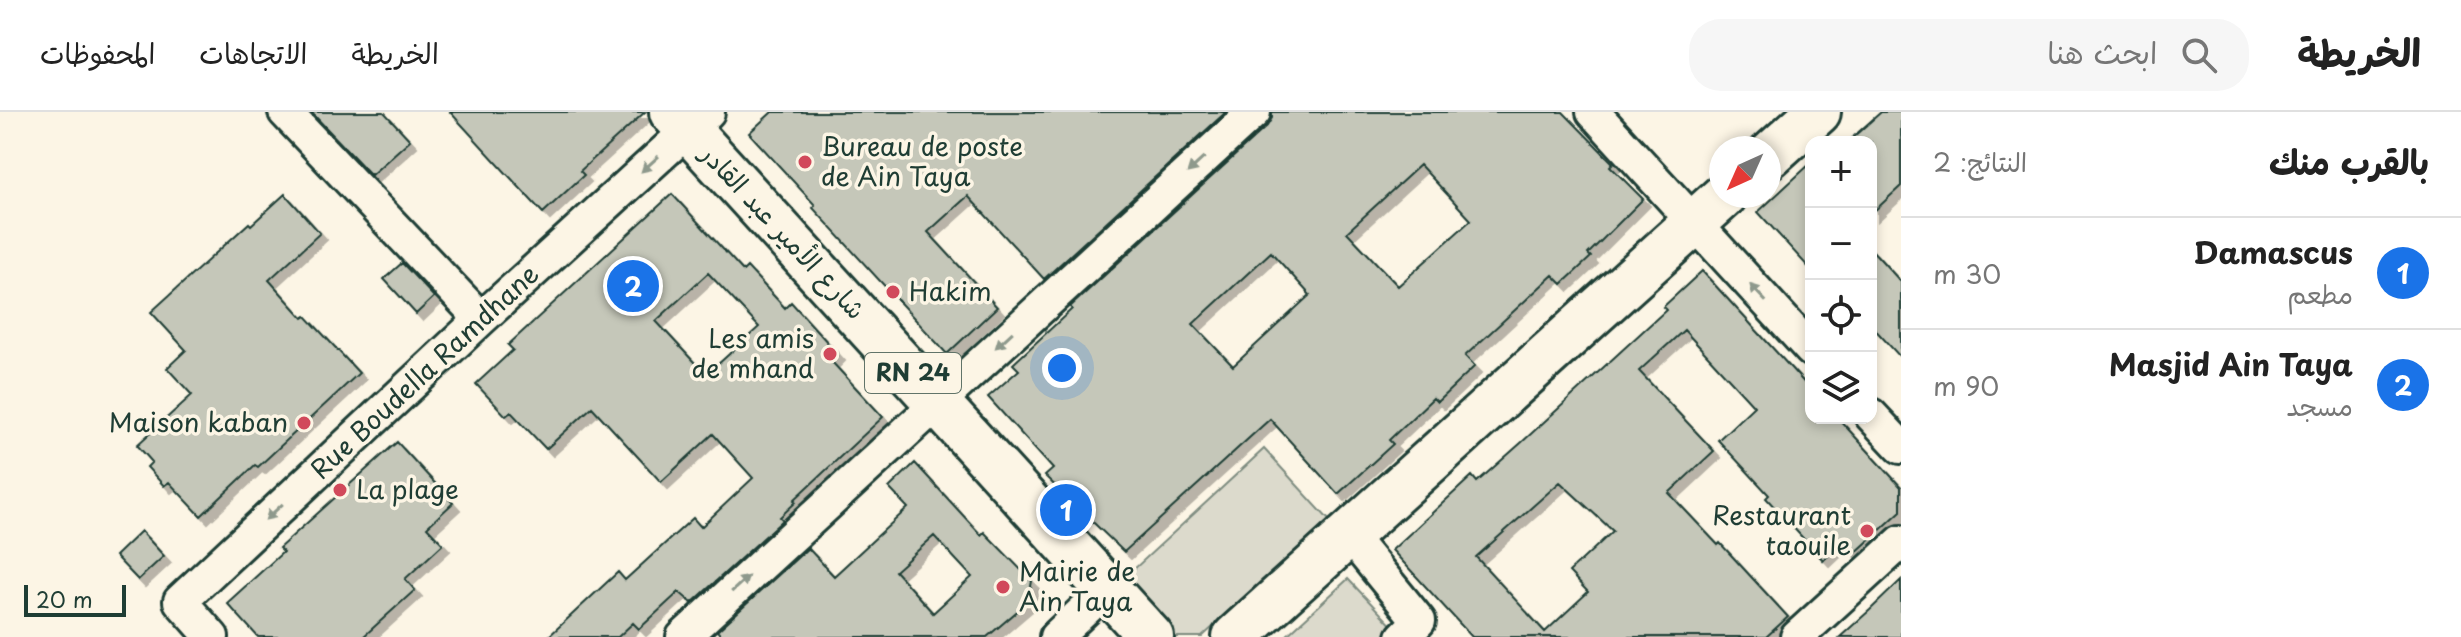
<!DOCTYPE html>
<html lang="ar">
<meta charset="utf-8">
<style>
:root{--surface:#fff;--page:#f6f6f6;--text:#222;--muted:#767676;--line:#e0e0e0;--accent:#1a73e8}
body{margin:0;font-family:"Playpen Sans","Playpen Sans Arabic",sans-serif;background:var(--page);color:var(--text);direction:rtl}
.controls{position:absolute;right:24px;top:24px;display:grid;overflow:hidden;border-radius:16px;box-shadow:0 4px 12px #0003}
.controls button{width:72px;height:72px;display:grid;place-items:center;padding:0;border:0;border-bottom:2px solid var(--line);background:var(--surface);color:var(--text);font:40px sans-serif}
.compass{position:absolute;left:1709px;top:24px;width:72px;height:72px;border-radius:50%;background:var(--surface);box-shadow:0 4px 12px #0003;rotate:225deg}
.scale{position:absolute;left:24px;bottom:20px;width:102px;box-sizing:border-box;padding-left:8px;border:4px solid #1f3d34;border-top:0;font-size:22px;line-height:28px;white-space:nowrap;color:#1f3d34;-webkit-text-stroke:6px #fcf5e5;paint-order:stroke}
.you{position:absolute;left:1062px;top:256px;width:28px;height:28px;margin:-20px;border:6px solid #fff;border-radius:50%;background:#1a73e8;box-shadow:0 0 0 12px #1a73e833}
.badge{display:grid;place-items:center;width:52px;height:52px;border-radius:50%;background:var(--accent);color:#fff;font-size:26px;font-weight:700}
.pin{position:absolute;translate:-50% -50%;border:4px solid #fff;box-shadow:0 2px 8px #0006}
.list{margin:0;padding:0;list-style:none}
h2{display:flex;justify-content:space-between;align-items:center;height:104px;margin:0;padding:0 32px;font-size:34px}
h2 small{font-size:26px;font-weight:400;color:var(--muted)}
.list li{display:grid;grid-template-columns:52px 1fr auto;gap:24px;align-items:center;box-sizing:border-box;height:112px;padding:0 32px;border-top:2px solid var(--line)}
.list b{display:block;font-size:30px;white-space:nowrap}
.list p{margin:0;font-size:26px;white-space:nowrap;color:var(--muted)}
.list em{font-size:26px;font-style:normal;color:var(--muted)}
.icon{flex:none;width:44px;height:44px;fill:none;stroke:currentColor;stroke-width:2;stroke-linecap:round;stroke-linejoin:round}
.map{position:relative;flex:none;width:1901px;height:525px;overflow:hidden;direction:ltr}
header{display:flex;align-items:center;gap:48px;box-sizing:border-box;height:112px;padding:0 40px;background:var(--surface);border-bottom:2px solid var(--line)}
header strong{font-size:38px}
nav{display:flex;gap:44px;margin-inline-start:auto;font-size:28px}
.search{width:560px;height:72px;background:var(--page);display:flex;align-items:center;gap:20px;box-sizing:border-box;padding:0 28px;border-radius:32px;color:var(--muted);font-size:30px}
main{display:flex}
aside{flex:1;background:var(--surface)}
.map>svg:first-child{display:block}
.green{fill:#dcdacc;stroke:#7e8c80;stroke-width:2}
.building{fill:#c5c7b9;stroke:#1f3d34;stroke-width:2;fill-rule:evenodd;filter:url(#shadow)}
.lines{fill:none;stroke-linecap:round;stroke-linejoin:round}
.street-casing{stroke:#1f3d34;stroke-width:38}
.secondary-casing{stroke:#1f3d34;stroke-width:50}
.primary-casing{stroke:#1f3d34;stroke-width:50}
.street{stroke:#fcf5e5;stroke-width:32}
.secondary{stroke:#fcf5e5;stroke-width:44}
.primary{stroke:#fcf5e5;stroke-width:44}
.oneway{fill:#8e998c}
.poi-dot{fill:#d1495b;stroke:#fcf5e5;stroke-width:3}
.labels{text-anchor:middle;stroke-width:7;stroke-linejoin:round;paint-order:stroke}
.shield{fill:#fcf5e5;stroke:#617469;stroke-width:2}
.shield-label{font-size:24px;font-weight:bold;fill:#1f3d34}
.poi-label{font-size:26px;fill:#1f3d34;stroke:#fcf5e5;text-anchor:start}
.street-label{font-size:26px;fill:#1f3d34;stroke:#fcf5e5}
</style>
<header>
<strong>الخريطة</strong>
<div class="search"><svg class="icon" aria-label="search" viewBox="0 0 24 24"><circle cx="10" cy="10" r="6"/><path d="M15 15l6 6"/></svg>ابحث هنا</div>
<nav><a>الخريطة</a><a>الاتجاهات</a><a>المحفوظات</a></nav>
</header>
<main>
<aside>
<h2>بالقرب منك<small>النتائج: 2</small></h2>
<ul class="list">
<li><span class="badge">1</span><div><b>Damascus</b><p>مطعم</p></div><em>30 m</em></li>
<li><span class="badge">2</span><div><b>Masjid Ain Taya</b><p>مسجد</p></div><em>90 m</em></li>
</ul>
</aside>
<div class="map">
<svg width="1901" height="525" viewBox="0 0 1901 525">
<defs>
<filter id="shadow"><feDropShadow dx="7" dy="7" stdDeviation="0" flood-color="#0004"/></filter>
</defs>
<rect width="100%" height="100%" fill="#fcf5e5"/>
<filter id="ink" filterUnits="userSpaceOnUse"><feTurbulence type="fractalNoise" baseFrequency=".0125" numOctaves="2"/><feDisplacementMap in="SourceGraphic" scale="16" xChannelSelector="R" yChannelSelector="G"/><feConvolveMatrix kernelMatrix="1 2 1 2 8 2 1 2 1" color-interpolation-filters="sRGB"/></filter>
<g filter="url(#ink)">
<!-- green -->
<path class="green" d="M1264,337l65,71 -127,117h-33l-50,-54z
M1348,467l51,54 -4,4h-110z"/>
<!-- building -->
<path class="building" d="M311,0h73l26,28 -39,35z
M450,0h195l-65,59 4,4 -41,38z
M772,0h454l-182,167 -76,-83 -40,36 69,75 -50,47 -134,-146 2,-3 -66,-72z
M1272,0h291l50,51 -3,3 33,33 -55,55 3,3 -29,27 -9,-9 -88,81 10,10 -38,36 -4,-4 -44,42 4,4 -55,50 -68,-75 -146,133 -79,-76 8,-7 -65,-72 31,-27 -6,-6 59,-55 -2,-2 197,-181 5,-8zM1420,53l51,55 -73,66 -51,-54zM1271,140l39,43 -77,71 -40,-42z
M1881,0h20v74l-30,28v-72h-16l-3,-4z
M1811,51v107l-53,-58z
M285,82l35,39 -51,47 34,38 3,-2 53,57 -101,94 -3,-2 -54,51 -32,-34 -5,4 -17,-19 5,-5 -15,-17 55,-50 -25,-27 19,-18 -35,-38 98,-89 2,2z
M672,82l71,77 4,-4 38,41 6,-6 47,52 -7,7 52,56 -89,83 2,2 -16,15 3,3 -91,83 -13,-11 -40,37 -6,-6 -15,14h-70l70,-65 7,8 68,-62 8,9 52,-49 -40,-44 -52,48 -69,-75 -46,42 -35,-37 -5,4 -30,-32 37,-34 -5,-5zM708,161l51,54 -53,48 -50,-54z
M1871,137l30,33v76l-30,-33z
M402,151l32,34 -18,17 -32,-35z
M1702,159l109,119v28h27l63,69v24l-48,44 -11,-13 -19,18 -57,-62 3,-3 -51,-55 36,-34 -70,-76 -45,41 75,80 -45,42 49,52 2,-2 68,74 -22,20h-294l-80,-87 80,-74 5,6 44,-39 145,-133 -3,-3zM1560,370l53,49 -44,41 19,20 -43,40 -69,-75z
M397,330l56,61 -26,24 16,17 -38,35 10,11 -52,47h-105l-31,-34 56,-51 -4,-4z
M915,351l66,72 3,-3 48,49 -4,21 -41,35h-264l-6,-6 91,-83 26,28 74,-68 -19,-20zM934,424l38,41 -39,36 -38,-42z
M141,419l23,25 -26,24 -23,-24z
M1901,468v57h-61l30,-27z"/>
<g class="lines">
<defs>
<path id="street" d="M285,0l196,207
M1593,0l218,238
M1871,303l30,32
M1349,423l70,86 -16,16
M212,525l-32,-36 301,-282 227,-207
M683,525l571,-525
M1056,525l51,-48
M1797,525l104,-95"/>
<path id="secondary" d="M1769,44l49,-44
M1235,525l489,-441"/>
<path id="primary" d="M672,0l479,525"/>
</defs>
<!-- street casing -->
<use href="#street" class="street-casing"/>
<!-- secondary casing -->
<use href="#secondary" class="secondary-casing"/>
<!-- primary casing -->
<use href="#primary" class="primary-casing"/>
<!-- street -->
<use href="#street" class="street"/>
<!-- secondary -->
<use href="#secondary" class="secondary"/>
<!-- primary -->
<use href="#primary" class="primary"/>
</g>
<!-- one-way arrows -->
<defs><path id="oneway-solid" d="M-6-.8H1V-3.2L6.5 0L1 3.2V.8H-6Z" transform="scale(2)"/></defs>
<g class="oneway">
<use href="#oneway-solid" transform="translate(650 52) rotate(138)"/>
<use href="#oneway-solid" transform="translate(1196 53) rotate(137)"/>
<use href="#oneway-solid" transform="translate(1758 181) rotate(-133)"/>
<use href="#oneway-solid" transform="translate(1004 228) rotate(137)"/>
<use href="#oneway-solid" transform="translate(274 400) rotate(137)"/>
<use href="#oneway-solid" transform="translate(740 472) rotate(-43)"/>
</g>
</g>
<!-- markers -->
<g class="poi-dot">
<circle cx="805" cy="50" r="8"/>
<circle cx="893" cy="180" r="8"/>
<circle cx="830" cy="242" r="8"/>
<circle cx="304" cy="311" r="8"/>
<circle cx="340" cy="378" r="8"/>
<circle cx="1867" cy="419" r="8"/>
<circle cx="1003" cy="475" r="8"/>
</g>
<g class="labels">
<!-- shield labels -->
<rect class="shield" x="865" y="241" width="96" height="40" rx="6"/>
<g class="shield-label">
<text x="913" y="269">RN 24</text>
</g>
<!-- poi labels -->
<g class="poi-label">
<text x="821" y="44">Bureau de poste<tspan x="821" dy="30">de Ain Taya</tspan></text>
<text x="909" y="189">Hakim</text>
<text x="814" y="236" text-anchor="end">Les amis<tspan x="814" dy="30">de mhand</tspan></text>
<text x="288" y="320" text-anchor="end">Maison kaban</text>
<text x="356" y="387">La plage</text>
<text x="1851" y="413" text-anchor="end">Restaurant<tspan x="1851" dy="30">taouile</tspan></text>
<text x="1019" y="469">Mairie de<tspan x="1019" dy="30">Ain Taya</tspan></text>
</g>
<!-- street labels -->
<g class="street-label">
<text transform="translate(783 120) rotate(47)" y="9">شارع الأمير عبد القادر</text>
<text transform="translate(425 260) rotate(-43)" y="9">Rue Boudella Ramdhane</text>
</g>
</g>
</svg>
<div class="controls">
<button>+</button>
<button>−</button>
<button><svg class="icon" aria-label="locate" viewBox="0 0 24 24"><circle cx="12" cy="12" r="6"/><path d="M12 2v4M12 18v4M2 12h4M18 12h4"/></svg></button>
<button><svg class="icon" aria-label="layers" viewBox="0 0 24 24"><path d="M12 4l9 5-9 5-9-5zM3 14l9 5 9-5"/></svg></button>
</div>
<svg class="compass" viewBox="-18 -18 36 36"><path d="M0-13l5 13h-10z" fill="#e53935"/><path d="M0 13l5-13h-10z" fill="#767676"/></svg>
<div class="scale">20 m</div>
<div class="you"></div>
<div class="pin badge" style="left:1066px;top:398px">1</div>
<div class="pin badge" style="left:633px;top:174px">2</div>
</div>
</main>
